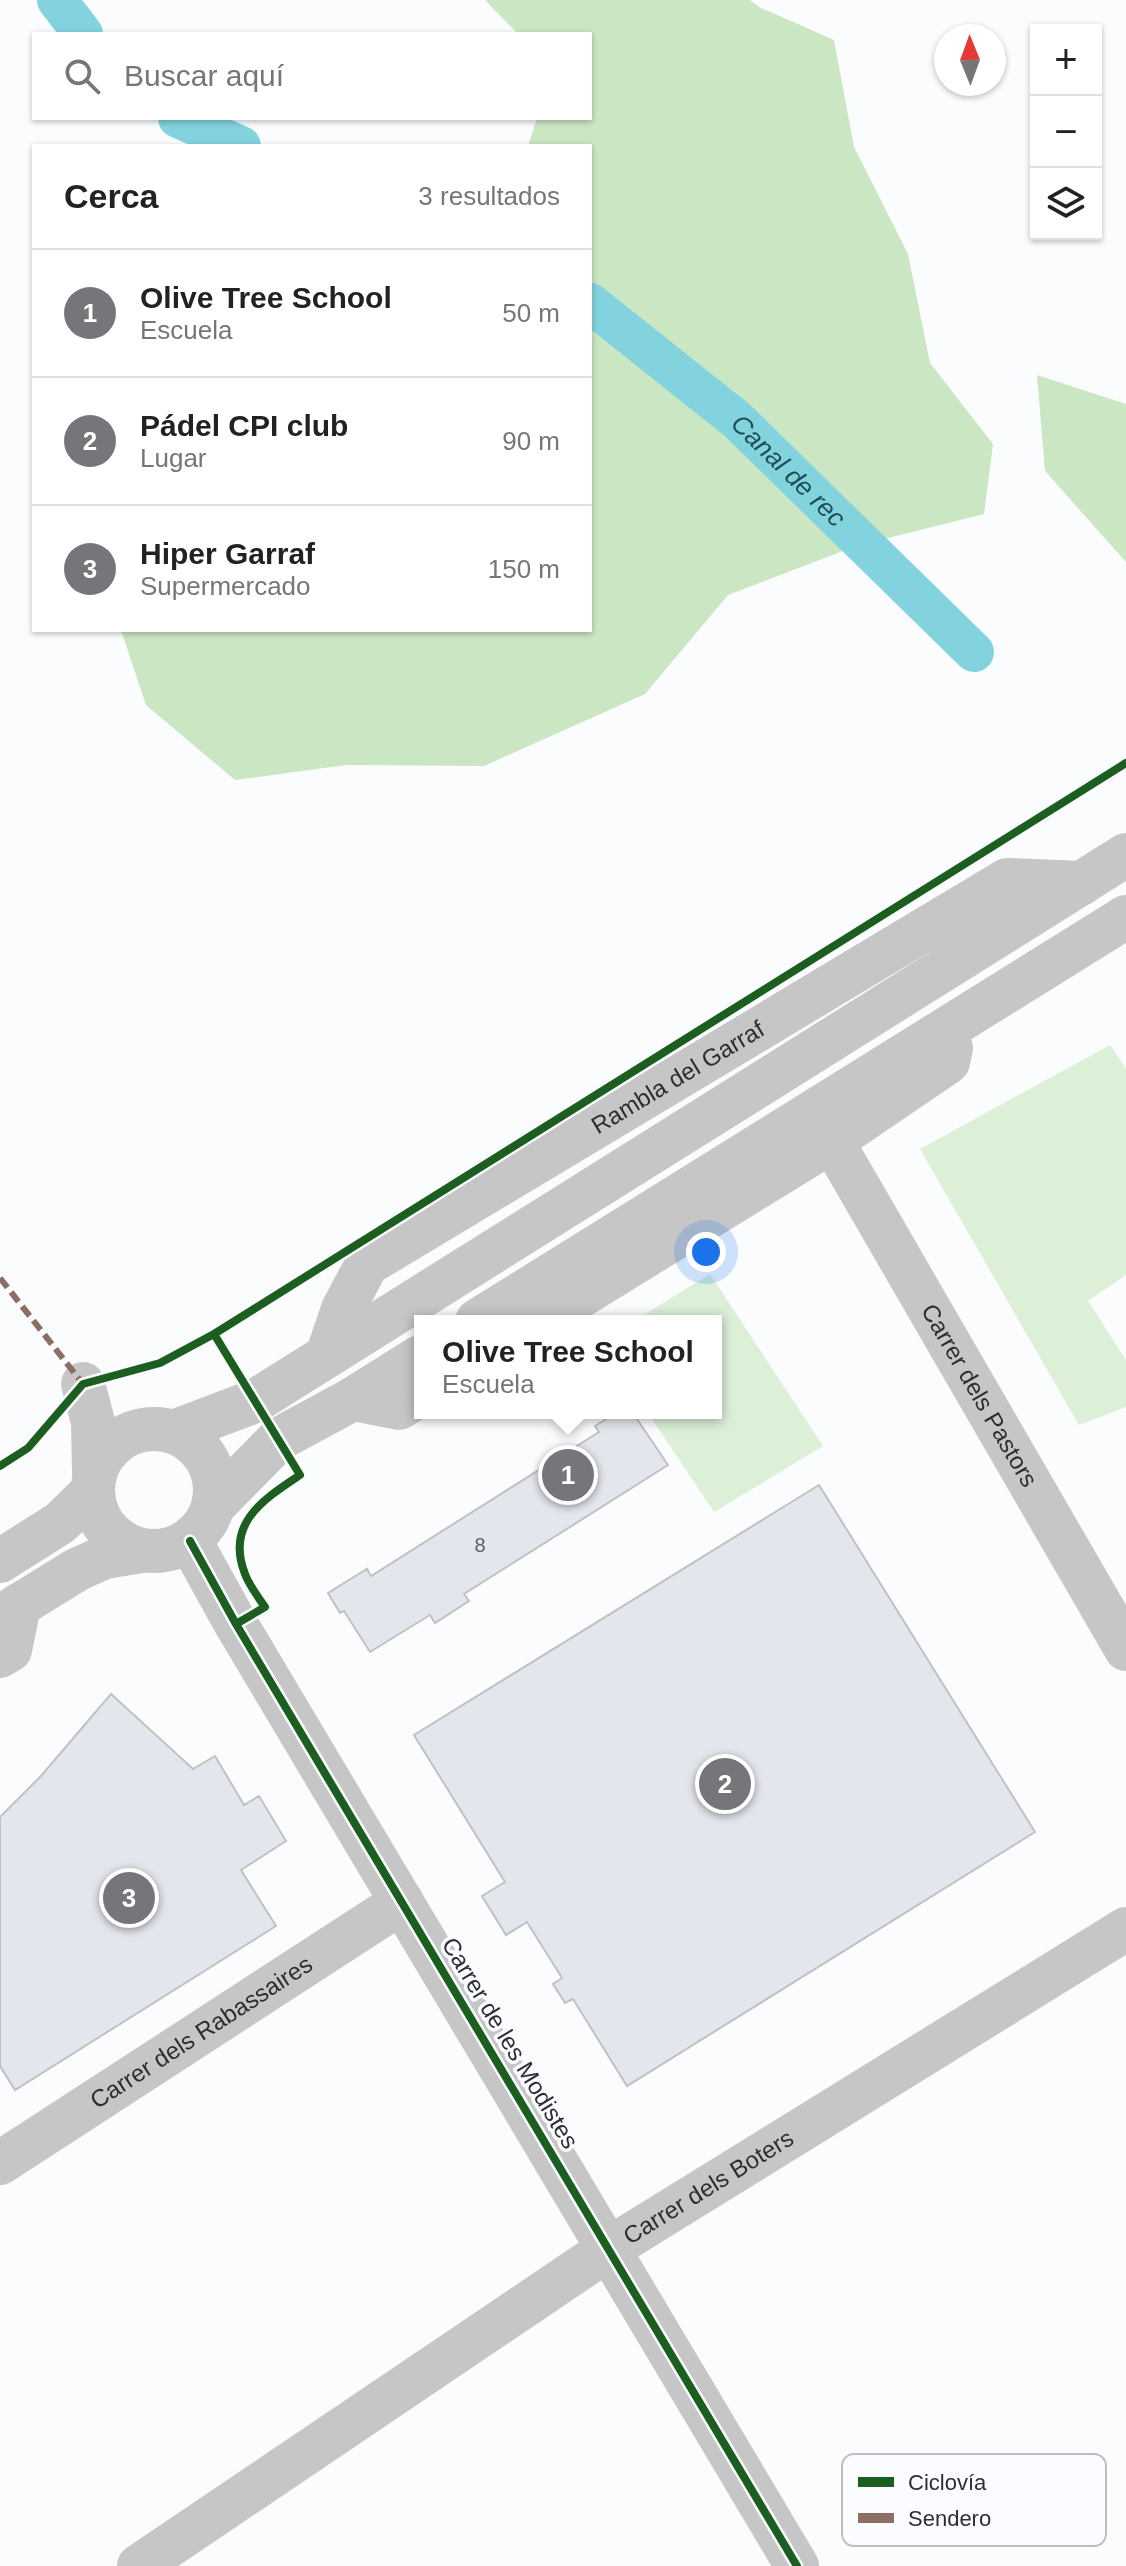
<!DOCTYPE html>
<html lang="es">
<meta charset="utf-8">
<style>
:root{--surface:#fff;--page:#f6f6f6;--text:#222;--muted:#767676;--line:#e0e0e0;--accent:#757679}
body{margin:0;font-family:Arial,sans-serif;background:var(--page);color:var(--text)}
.controls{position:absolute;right:24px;top:24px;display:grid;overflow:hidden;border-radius:0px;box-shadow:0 2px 6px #0004}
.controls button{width:72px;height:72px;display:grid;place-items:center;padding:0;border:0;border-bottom:2px solid var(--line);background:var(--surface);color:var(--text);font:40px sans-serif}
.compass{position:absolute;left:934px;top:24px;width:72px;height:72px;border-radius:50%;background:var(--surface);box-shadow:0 2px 6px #0004;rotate:359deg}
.you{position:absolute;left:706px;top:1252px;width:28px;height:28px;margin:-20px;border:6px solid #fff;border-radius:50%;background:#1a73e8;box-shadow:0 0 0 12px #1a73e833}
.badge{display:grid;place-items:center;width:52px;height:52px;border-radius:50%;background:var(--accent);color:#fff;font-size:26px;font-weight:700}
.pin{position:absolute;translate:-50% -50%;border:4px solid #fff;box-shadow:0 2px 8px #0006}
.popup{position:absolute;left:414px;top:1315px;width:308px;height:104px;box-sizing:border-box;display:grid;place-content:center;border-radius:0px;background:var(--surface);filter:drop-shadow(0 2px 6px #0005);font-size:26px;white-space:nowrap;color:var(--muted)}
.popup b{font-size:30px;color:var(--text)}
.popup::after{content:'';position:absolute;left:50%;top:100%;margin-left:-16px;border:16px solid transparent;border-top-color:var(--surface)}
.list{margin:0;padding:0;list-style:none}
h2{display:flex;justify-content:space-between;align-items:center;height:104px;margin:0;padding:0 32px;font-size:34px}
h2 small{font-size:26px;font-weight:400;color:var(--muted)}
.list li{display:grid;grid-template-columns:52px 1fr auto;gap:24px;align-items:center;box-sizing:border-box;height:128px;padding:0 32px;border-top:2px solid var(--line)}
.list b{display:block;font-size:30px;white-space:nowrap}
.list p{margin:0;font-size:26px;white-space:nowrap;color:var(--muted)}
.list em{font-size:26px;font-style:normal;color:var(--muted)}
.icon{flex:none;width:44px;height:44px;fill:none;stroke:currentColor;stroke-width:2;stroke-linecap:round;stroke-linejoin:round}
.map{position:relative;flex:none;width:1126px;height:2566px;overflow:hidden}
.search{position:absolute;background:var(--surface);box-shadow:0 2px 6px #0004;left:32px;top:32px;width:560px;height:88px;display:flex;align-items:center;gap:20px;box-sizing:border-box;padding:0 28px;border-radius:0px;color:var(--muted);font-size:30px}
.panel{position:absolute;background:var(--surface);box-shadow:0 2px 6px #0004;left:32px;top:144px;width:560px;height:488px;border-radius:0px}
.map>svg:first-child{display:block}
.green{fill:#dcefd7}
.forest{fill:#cae6c3}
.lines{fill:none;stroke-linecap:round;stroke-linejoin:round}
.canal{stroke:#83d3de;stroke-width:40}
.building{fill:#e4e6ed;stroke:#c0c1c3;stroke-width:2}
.minor{stroke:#c6c6c6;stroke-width:44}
.quiet{stroke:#8d6e63;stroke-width:6;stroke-dasharray:12 6;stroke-linecap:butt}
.cycleway-casing{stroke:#fafcff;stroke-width:13}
.cycleway{stroke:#1b5e20;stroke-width:8}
.labels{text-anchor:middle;stroke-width:7;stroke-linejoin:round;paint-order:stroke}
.number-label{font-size:20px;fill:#5d5e62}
.street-label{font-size:24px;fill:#2d2e31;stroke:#fafcff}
.water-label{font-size:26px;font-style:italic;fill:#1d4f55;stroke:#fafcff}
.key{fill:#fafcff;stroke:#bcbec1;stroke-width:2}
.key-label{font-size:22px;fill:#2d2e31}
</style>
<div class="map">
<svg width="1126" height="2566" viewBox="0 0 1126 2566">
<rect width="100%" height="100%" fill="#fbfcfe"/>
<!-- green -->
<path class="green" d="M1110,1045l16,24v206l-38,26 38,59v47l-47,18 -159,-276z
M710,1274l113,172 -109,66 -66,-99h68v-92h-82z"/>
<!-- forest -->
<path class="forest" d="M485,0h265l9,7 75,33 20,107 54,107 22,109 63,81 -9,70 -128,32 -128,49 -83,99 -161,72 -138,-1 -111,15 -89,-75 -25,-75h469v-484h-62l9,-28h53v-84h-72z
M1037,375l89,29v158l-81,-91z"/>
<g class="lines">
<!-- canal -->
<g class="canal">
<path d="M57,0l26,34"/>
<path d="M178,118l63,28"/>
<path id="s1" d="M590,303l147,117 237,232"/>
</g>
</g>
<!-- building -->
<path class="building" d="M616,1413h26l2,2 -7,4 31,46 -204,129 5,7 -34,22 -5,-8 -60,37 -26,-41 -4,2 -12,-20 39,-24 4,7 228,-144 -4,-6z
M819,1485l216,347 -408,254 -54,-87 -8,4 -12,-19 9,-6 -35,-56 -21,13 -24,-39 23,-14 -91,-147z
M111,1694l82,75 22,-13 29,49 15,-9 27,45 -45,29 35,56 -261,164 -15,-24v-249l41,-41z"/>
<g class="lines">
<!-- minor -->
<g class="minor">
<path id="s2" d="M832,1141l294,508"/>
<path d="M477,1321l649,-404"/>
<path d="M540,1321l292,-180 116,-79 3,-14"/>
<path id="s3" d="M328,1353l15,-44 24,-45 640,-384 75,3"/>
<path d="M83,1384l10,38 1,50"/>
<path d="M353,1399l46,9 21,-13"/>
<circle cx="154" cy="1490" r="61"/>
<path d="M173,1432l82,-31 871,-546"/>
<path d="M214,1505l65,-66 74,-40 67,-42"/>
<path d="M190,1541l46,83 561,942"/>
<path d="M0,1561l60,-38 31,-30"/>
<path d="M0,1617l78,-48 27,-12 36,-6"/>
<path d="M0,1656l10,-6 9,-45"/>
<path id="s4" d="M0,2163l402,-261"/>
<path id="s5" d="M139,2566l471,-318 516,-319"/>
</g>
<!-- quiet -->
<path class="quiet" d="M0,1278l83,106"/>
<defs>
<path id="cycleway" d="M214,1334l86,141c-36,24 -75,48 -55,99 4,11 13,23 20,33l-29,17
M0,1466l28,-18 55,-64 77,-21 54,-29 912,-571
M190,1541l46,83 561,942"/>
</defs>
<!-- cycleway casing -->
<use href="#cycleway" class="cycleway-casing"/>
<!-- cycleway -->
<use href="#cycleway" class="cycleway"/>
</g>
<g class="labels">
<!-- number labels -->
<g class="number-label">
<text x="480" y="1552">8</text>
</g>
<!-- street labels -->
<g class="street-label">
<text dy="8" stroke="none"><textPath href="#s3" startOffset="460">Rambla del Garraf</textPath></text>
<text dy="8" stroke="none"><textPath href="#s2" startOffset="294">Carrer dels Pastors</textPath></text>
<text dy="8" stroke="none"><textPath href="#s4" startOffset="240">Carrer dels Rabassaires</textPath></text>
<text transform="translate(510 2043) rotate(59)" y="8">Carrer de les Modistes</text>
<text dy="8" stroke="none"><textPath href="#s5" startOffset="684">Carrer dels Boters</textPath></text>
</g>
<!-- water labels -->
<g class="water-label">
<text dy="9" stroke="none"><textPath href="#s1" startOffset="260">Canal de rec</textPath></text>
</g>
</g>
<!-- legend -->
<rect x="842" y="2454" width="264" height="92" rx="12" class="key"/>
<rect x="858" y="2477" width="36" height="10" fill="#1b5e20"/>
<rect x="858" y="2513" width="36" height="10" fill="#8d6e63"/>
<g class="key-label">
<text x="908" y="2490">Ciclovía</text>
<text x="908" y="2526">Sendero</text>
</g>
</svg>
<div class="controls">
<button>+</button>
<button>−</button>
<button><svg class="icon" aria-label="layers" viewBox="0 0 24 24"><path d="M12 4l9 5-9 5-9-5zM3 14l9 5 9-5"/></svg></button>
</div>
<svg class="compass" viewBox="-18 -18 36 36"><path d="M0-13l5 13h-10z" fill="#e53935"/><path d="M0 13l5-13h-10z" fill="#767676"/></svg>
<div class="you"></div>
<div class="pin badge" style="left:568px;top:1475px">1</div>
<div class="popup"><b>Olive Tree School</b>Escuela</div>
<div class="pin badge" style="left:725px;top:1784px">2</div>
<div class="pin badge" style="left:129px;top:1898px">3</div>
<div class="search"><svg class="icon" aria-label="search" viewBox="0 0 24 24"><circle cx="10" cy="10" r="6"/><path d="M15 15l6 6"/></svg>Buscar aquí</div>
<section class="panel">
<h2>Cerca<small>3 resultados</small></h2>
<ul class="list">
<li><span class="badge">1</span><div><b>Olive Tree School</b><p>Escuela</p></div><em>50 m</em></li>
<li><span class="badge">2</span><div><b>Pádel CPI club</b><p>Lugar</p></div><em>90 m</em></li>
<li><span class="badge">3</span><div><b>Hiper Garraf</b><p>Supermercado</p></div><em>150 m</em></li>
</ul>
</section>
</div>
